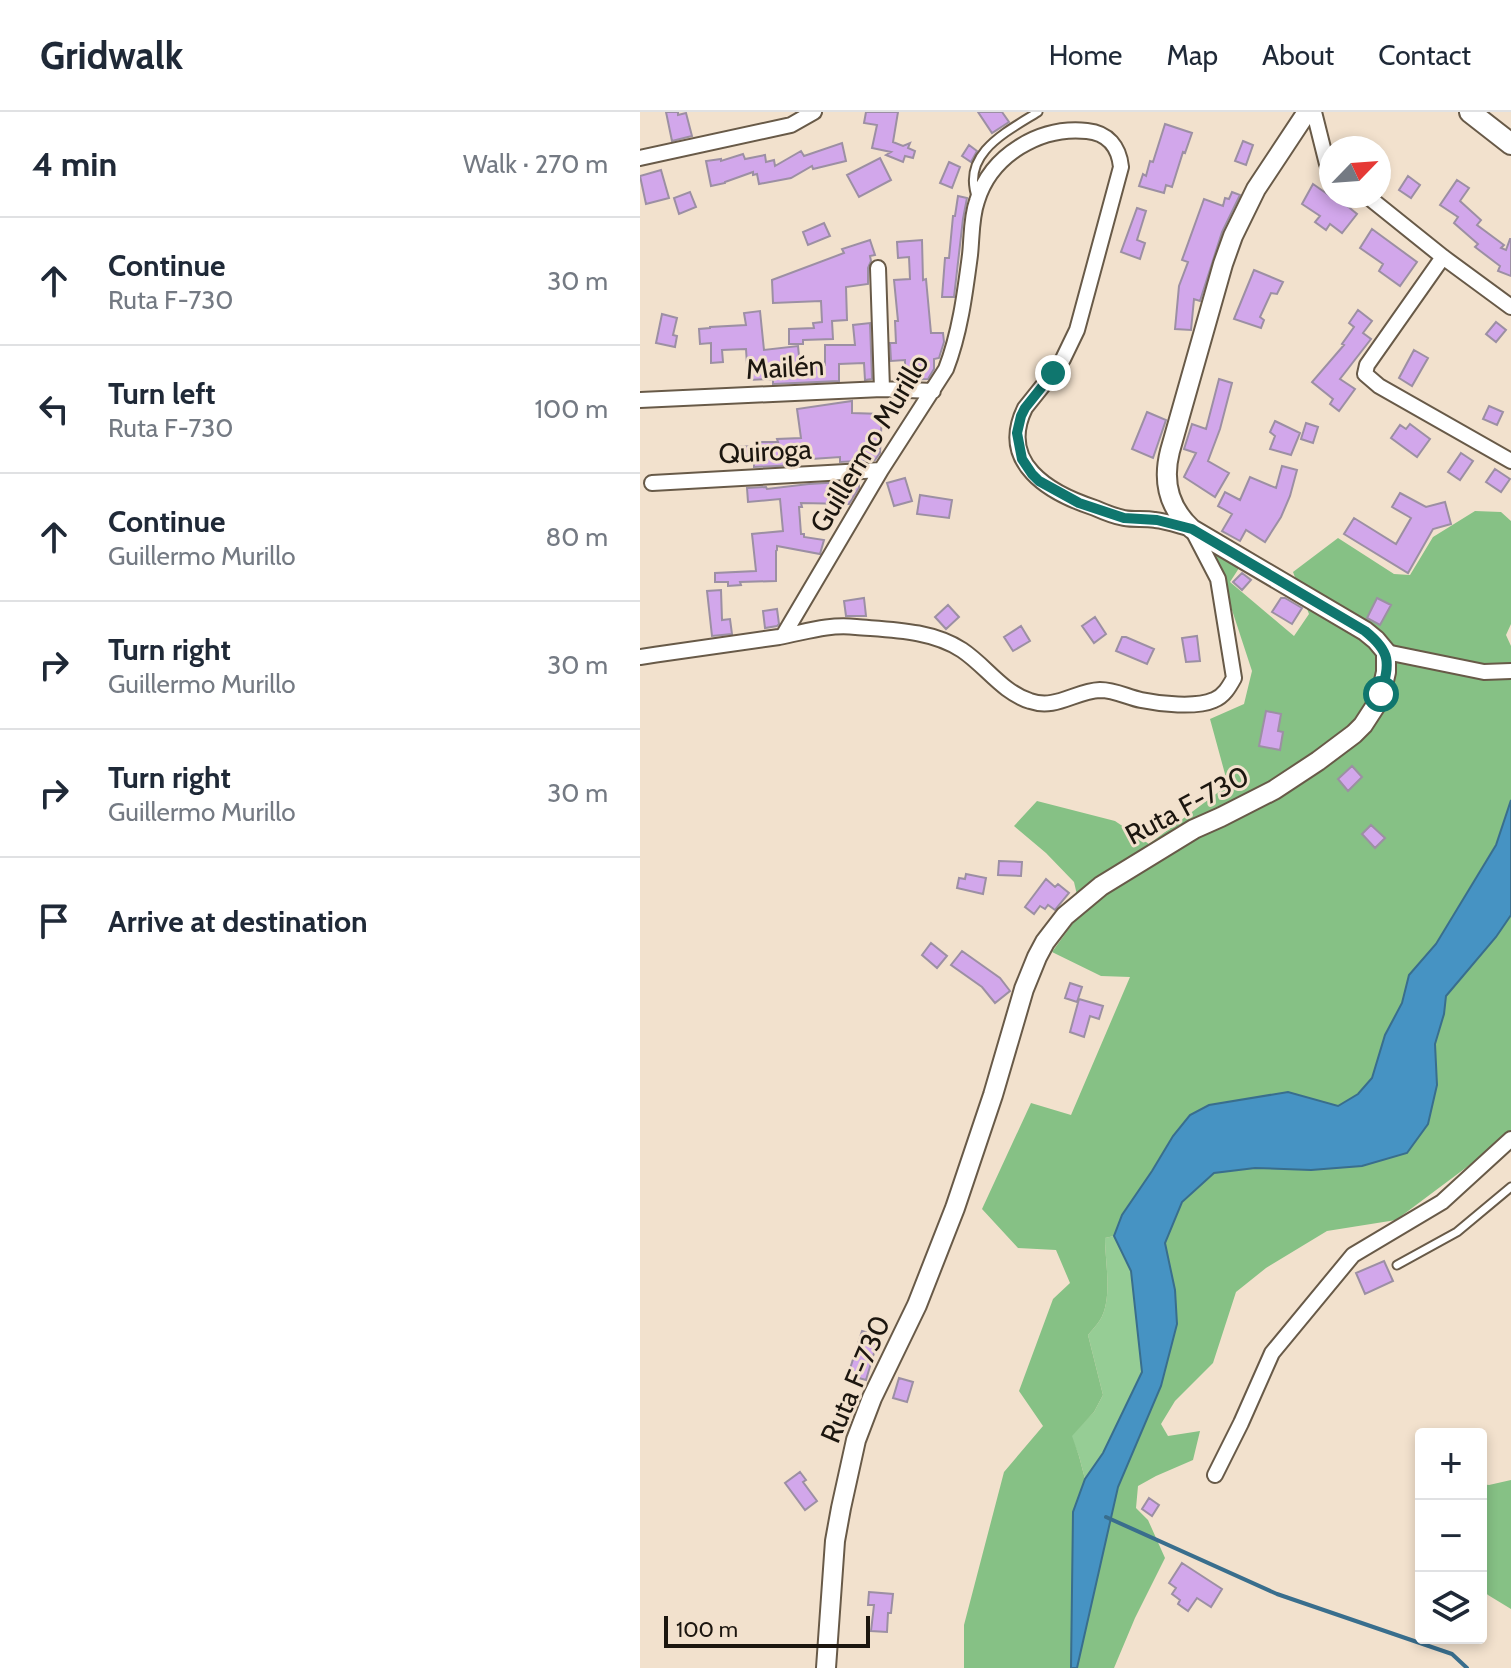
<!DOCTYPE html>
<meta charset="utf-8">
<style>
:root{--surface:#fff;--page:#f6f6f7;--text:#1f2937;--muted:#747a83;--line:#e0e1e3}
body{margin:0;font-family:Cabin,sans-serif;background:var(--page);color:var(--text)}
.controls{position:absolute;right:24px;bottom:24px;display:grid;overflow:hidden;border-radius:8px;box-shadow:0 4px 12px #0003}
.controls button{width:72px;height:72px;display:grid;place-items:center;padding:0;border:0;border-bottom:2px solid var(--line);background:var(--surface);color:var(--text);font:40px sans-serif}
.compass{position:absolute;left:679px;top:24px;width:72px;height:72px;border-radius:50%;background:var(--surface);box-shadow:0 4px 12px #0003;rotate:65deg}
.scale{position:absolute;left:24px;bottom:20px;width:206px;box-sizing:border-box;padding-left:8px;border:4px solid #1c160f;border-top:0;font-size:22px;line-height:28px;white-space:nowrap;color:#1c160f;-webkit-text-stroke:6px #f2e1cd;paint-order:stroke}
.stop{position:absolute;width:24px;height:24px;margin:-18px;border:6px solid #0f766e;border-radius:50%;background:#fff}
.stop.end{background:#0f766e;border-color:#fff;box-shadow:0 2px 8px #0008}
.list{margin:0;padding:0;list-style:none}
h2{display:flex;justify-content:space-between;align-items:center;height:104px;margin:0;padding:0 32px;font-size:34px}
h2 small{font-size:26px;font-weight:400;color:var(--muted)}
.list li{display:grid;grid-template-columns:52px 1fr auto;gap:24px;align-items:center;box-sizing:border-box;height:128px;padding:0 32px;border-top:2px solid var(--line)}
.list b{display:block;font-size:30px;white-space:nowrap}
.list p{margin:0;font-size:26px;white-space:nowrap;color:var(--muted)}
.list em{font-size:26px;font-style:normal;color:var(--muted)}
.icon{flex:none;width:44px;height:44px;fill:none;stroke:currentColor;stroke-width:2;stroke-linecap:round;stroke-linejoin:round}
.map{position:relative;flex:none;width:871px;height:1556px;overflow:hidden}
header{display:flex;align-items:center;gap:48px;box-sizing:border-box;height:112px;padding:0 40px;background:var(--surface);border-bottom:2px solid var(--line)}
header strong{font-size:38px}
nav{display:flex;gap:44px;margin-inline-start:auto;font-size:28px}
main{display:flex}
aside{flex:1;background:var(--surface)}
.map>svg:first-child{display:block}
.green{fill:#96cd95}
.forest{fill:#86c185}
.water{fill:#4693c3;stroke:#396e8d;stroke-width:2}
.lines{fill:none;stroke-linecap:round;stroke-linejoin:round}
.stream{stroke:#396e8d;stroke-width:4}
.building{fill:#d2a7eb;stroke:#9c8fa3;stroke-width:2}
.service-casing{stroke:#685a48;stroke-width:11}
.minor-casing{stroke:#685a48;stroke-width:18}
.tertiary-casing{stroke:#685a48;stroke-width:22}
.secondary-casing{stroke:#685a48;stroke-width:24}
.service{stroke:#fff;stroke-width:7}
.minor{stroke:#fff;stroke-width:14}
.tertiary{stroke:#fff;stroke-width:18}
.secondary{stroke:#fff;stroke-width:20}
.route{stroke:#0f766e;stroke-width:10}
.labels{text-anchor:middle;stroke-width:6;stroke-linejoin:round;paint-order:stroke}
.street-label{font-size:28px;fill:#1c160f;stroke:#f2e1cd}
</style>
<header>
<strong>Gridwalk</strong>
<nav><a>Home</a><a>Map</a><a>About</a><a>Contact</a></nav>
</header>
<main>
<aside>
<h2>4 min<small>Walk · 270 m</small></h2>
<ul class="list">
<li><svg class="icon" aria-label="ahead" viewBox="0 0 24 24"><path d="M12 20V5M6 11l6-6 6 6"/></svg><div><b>Continue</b><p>Ruta F-730</p></div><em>30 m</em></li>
<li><svg class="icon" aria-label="left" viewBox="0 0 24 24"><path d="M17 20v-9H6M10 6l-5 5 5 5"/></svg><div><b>Turn left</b><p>Ruta F-730</p></div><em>100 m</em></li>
<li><svg class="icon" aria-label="ahead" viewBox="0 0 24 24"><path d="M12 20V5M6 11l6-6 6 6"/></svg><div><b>Continue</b><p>Guillermo Murillo</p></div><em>80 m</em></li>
<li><svg class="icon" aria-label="right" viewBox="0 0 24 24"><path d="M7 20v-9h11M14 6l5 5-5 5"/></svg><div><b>Turn right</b><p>Guillermo Murillo</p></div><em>30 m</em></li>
<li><svg class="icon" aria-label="right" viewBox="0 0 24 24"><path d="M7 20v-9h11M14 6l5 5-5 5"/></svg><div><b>Turn right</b><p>Guillermo Murillo</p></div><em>30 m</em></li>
<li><svg class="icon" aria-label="arrive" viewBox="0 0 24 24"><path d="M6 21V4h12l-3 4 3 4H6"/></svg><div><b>Arrive at destination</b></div></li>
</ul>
</aside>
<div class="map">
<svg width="871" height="1556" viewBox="0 0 871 1556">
<rect width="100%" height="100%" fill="#f2e1cd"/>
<!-- green -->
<path class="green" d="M474,1124l17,35 11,101 -39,81 -18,26 -6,-23 -8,-20 23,-24 9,-17 -15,-60c4,-5 9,-10 12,-15 13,-21 5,-59 5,-82z"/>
<!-- forest -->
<path class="forest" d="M835,399l26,1 10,9v103l-5,11 5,11v154l-15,44 -60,100 -27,31 -7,28 -17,32 -13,43 -14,16 -20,12 -50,-14 -115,44 -21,35 -30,44 -8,21 -9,2c0,23 8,61 -5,82 -3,5 -8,10 -12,15l15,60 -9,17 -22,24 7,20 6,23 -12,33 -2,156h-107v-43l40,-153 39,-46 -24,-35 34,-92 17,-16 -14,-33 -38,-2 -36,-39 49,-106 40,12 59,-138 -29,-1 -49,-24 29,-40 -7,-30 -28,-29 -32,-27 23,-25 78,20 34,23 79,-59 -18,-66 34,-15 8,-33 -41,-125 30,19 -11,17 64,54 15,-22 -16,-42 45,-34 56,36 16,1 23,-38z
M871,803v219l-115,86 -69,11 -61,37 -30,24 -23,71 -38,38 -14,23 7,12 32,-5 -7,29 -37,16 -18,10 -2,22 12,12 17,38 -30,60 -21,50h-37l41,-181 43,-101 14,-96 -10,-47 17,-41 32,-29 41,-5 56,2 51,-4 45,-13 21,-30 9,-38 -2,-41 9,-30 2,-18 50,-59z
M871,1368v129l-23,-14 -7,-7v-104l8,1z"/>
<!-- water -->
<path class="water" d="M871,688v115l-15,22 -50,59 -2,18 -9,30 2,41 -9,39 -21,29 -45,13 -51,4 -56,-2 -41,5 -32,29 -17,41 10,47 2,34 -16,62 -43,101 -41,181h-6l2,-156 12,-33 18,-26 39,-81 -11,-101 -17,-35 8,-21 30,-44 21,-35 17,-21 19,-10 79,-13 50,14 20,-12 14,-16 13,-43 17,-32 7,-28 27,-31 60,-99z"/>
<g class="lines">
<!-- stream -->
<path class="stream" d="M466,1405l171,77 175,60 15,14"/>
</g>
<!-- building -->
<path class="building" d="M26,0h12v3l8,-2 6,23 -20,5z
M226,0h32l-5,30 10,4 7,-3 -2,5 7,3 -2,7 -8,-2 -2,6 -17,-7 5,-3 -19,-4 5,-23 -13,-2z
M338,0h24l7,10 -17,11z
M525,12l27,9 -7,20 -2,-1 -11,35 -6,-2 -2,8 -25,-7 4,-12 3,2 4,-15 3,1z
M603,29l10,4 -7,20 -11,-4z
M202,31l4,18 -33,8 -1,-3 -21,12 -32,6 -2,-10 -4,1v-3l-28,10v1l-14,3 -5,-25 15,-2v2l22,-7 2,5 20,-4 1,7 8,-2 1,6 26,-15 3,5z
M329,33l8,6 -6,11 -9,-6z
M240,46l11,22 -32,17 -12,-22z
M309,50l11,5 -8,21 -12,-5z
M21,58l8,28 -23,6 -6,-28z
M768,64l12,9 -9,13 -12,-8z
M817,68l12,8 -9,13 21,19 -4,5 27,20 -3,3 5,2 4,-11h1v37l-13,-5 2,-5 -25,-19 3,-3 -24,-21 4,-6 -18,-12z
M673,72l20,14 2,-2 22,18 -15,19 -12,-9 -4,6 -11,-8 5,-6 -18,-12z
M50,80l6,15 -17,7 -5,-16z
M592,80l8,3 -18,37 -22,69 -6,-2 -3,31 -16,-1 4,-43 9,-24 -6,-2 22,-61 19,7 2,-8 4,1z
M318,84l9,2 -4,21 -9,78h-12l3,-39h4l4,-42h2z
M497,96l9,3 -9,29 8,3 -5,16 -19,-7z
M184,111l6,13 -22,9 -5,-13z
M732,117l45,33 -17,24 -21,-15 4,-7 -23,-16z
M230,128l5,15 -5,1 1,5 -3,7v16l-22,3 1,33 -15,1 1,18 -30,1v4h-14v-15l25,-1 -1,-5 9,-1 -1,-21 -48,2 -1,-23 72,-27 -2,-4z
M282,128l1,40 3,-1 5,54h12l1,9 -5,16 -5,1v10l-6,10 -23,1v-20l-14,1 -1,-18h6l-1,-22h3l-4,-41 16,-1 -1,-22 -11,1 -1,-16z
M614,158l29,12 -6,12 -6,-1 -11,24 4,3 -3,8 -27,-9z
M718,198l14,11 -9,12 8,6 -31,40 15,10 -16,22 -9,-7 3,-5 -21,-17 32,-37 -2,-1 12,-17 -5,-4z
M120,199l4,39 34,-4 2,20 25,-1v-20h30l-2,-20 17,-2 2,56 -7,1 -1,-17 -25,1v17l-66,3v-5l-25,1 -2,-31 -24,1 1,12 -12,1v-20l-11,1 -1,-15 11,-1v-1l36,-2 -2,-12z
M22,202l15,4 -4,17 4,1 -2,11 -19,-4z
M856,210l10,8 -10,12 -10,-8z
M774,238l14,8 -16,28 -13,-8z
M579,267l13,4 -12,46 -12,32 21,12 -14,24 -31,-20 12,-24 -12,-4 8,-25 14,5z
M212,289v12l30,1 -2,39 -5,7 -35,2v-5l-43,3v5l-43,2v-10l-17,1 -1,-11 18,-1v-4h24l-1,-3 24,-1 -4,-29z
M849,294l14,6 -6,13 -14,-6z
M507,300l19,8 -13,38 -21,-9z
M635,309l25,12 -9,22 -21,-6 5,-13 -5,-4z
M666,311l12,4 -5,16 -12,-4z
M770,312l20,15 -13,18 -26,-19 9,-13 6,4z
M821,341l12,8 -13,19 -12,-8z
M642,354l15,4 -7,26 -9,21 -16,25 -19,-12 -6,11 -18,-10 10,-17 -14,-8 7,-14 15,8 10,-23 26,11z
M855,357l15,10 -9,13 -15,-10z
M265,366l7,23 -18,5 -7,-23z
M219,369v7l-10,16 -48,-1 1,4h-3l2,27h3v3l20,3 -4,14 -43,-8v4l-1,1v30l-36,1 1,3 -13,1v-4h-13v-9l41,-2 -4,-37 31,-3 -3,-32 -32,3 -1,-14 19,-1 1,2 42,-5z
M760,381l26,14 19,-5 6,22 -18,5 -25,44 -64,-39 10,-16 42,26 15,-26 -19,-11z
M280,383l32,5 -3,18 -32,-4z
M602,461l9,7 -9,10 -9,-8z
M81,478l1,30 8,-1 2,15 -20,2 -5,-45z
M224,486l2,18h-20l-2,-15z
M641,486h4l17,10 -10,16 -20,-12z
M737,486l14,7 -11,20 -13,-7z
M308,493l11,12 -13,12 -11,-12z
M137,497l2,15 -2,2 -12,2 -2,-17z
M455,505l11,17 -12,9 -12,-17z
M381,514l9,15 -17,10 -9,-14z
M557,524l3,25 -14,1 -4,-24z
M482,525h4l28,12 -7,15 -31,-13z
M626,599l15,3 -3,17 5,1 -3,18 -21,-4z
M712,654l10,11 -14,14 -10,-12z
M731,713l14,13 -10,10 -13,-14z
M359,749l23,1 -1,14 -23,-1z
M326,762l20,4 -3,16 -26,-6 2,-10 6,1z
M406,767l9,8 3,-3 11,9 -14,17 -7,-5 -3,4 -5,-3 -6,8 -9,-7z
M291,831l16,13 -10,12 -15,-13z
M322,839l38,27 10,13 -15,12 -13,-16 -31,-22z
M430,871l12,4 -5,15 -12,-4z
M439,887l24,7 -4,13 -9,-3 -6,21 -14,-5z
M744,1149l9,20 -28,13 -9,-21z
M222,1219l17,5 -13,44 -18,-5z
M259,1266l14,4 -6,20 -14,-4z
M160,1360l6,8 -3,2 14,19 -12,9 -20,-27z
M509,1386l10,7 -7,11 -10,-7z
M542,1451l40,26 -11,18 -14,-9 -9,13 -10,-7 2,-4 -8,-6 4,-6 -7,-5z
M229,1480l24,2 -2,19h-3l-1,19 -16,-1 3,-26h-6z"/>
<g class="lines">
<defs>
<path id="service" d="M337,87c-17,-45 29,-67 61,-87
M757,1153l60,-33 54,-45"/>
<path id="minor" d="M674,0l13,52 4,3
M0,46l151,-33 23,-13
M727,84l76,61 68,50
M803,145l-76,108 -2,9 14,12 132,75
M238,156l4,121
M0,288l242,-11 51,2
M12,371l229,-13
M746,540l98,20 27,-1
M0,545c46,-7 92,-13 139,-20 27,-5 48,-13 77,-10 36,3 75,3 106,23 24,16 40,42 68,51 26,9 45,-10 70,-11 15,0 27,7 41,10 19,4 55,8 73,0 10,-4 15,-13 20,-22l-16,-99 -26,-50c-12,-3 -25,-8 -37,-9 -10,-2 -21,0 -31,-2 -10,-2 -20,-6 -29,-10 -46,-15 -97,-45 -70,-100l28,-35 10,-14 14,-29 44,-163c-2,-20 -13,-34 -34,-36 -47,-5 -96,24 -110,70 -6,17 -5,36 -7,54 -5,38 -10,78 -24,114l-65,101 -98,166
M575,1363l26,-52 31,-70 81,-98 89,-53 69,-63"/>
<path id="tertiary" d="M186,1556l9,-127 6,-33 15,-68 16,-42 45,-93 38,-97 38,-113 31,-106 13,-32 8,-15 20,-26 36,-30 93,-57 27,-12 53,-27 44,-29 36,-27 9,-9 13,-20 5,-11 5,-22v-20l-10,-12 -11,-9 -173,-102c-23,-21 -30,-47 -22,-78l53,-187 10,-28 23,-47 51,-77"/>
<path id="secondary" d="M830,0l41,32"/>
</defs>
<!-- service casing -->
<use href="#service" class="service-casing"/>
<!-- minor casing -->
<use href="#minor" class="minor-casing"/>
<!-- tertiary casing -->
<use href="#tertiary" class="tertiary-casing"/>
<!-- secondary casing -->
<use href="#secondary" class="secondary-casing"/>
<!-- service -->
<use href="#service" class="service"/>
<!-- minor -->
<use href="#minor" class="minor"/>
<!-- tertiary -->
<use href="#tertiary" class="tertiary"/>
<!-- secondary -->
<use href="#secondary" class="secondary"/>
</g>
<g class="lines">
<!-- route -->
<path class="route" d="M413,261l-28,35 -4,8 -4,17 5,26 10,15 7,7 40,22 45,15 33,2 35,9 173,102c26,21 25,31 16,63"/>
</g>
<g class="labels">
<!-- street labels -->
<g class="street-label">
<text transform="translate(145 255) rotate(-3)" y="10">Mailén</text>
<text transform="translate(229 331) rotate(-59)" y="10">Guillermo Murillo</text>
<text transform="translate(125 339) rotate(-3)" y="10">Quiroga</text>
<text transform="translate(547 693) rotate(-28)" y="10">Ruta F-730</text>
<text transform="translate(215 1267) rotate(-67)" y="10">Ruta F-730</text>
</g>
</g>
</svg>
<div class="controls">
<button>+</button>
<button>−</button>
<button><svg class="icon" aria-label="layers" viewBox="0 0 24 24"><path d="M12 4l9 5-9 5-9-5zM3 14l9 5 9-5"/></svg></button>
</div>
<svg class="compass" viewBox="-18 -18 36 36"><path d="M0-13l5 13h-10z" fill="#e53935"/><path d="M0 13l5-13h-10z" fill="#747a83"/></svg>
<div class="scale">100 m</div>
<div class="stop" style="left:741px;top:582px"></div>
<div class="stop end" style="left:413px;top:261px"></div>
</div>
</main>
